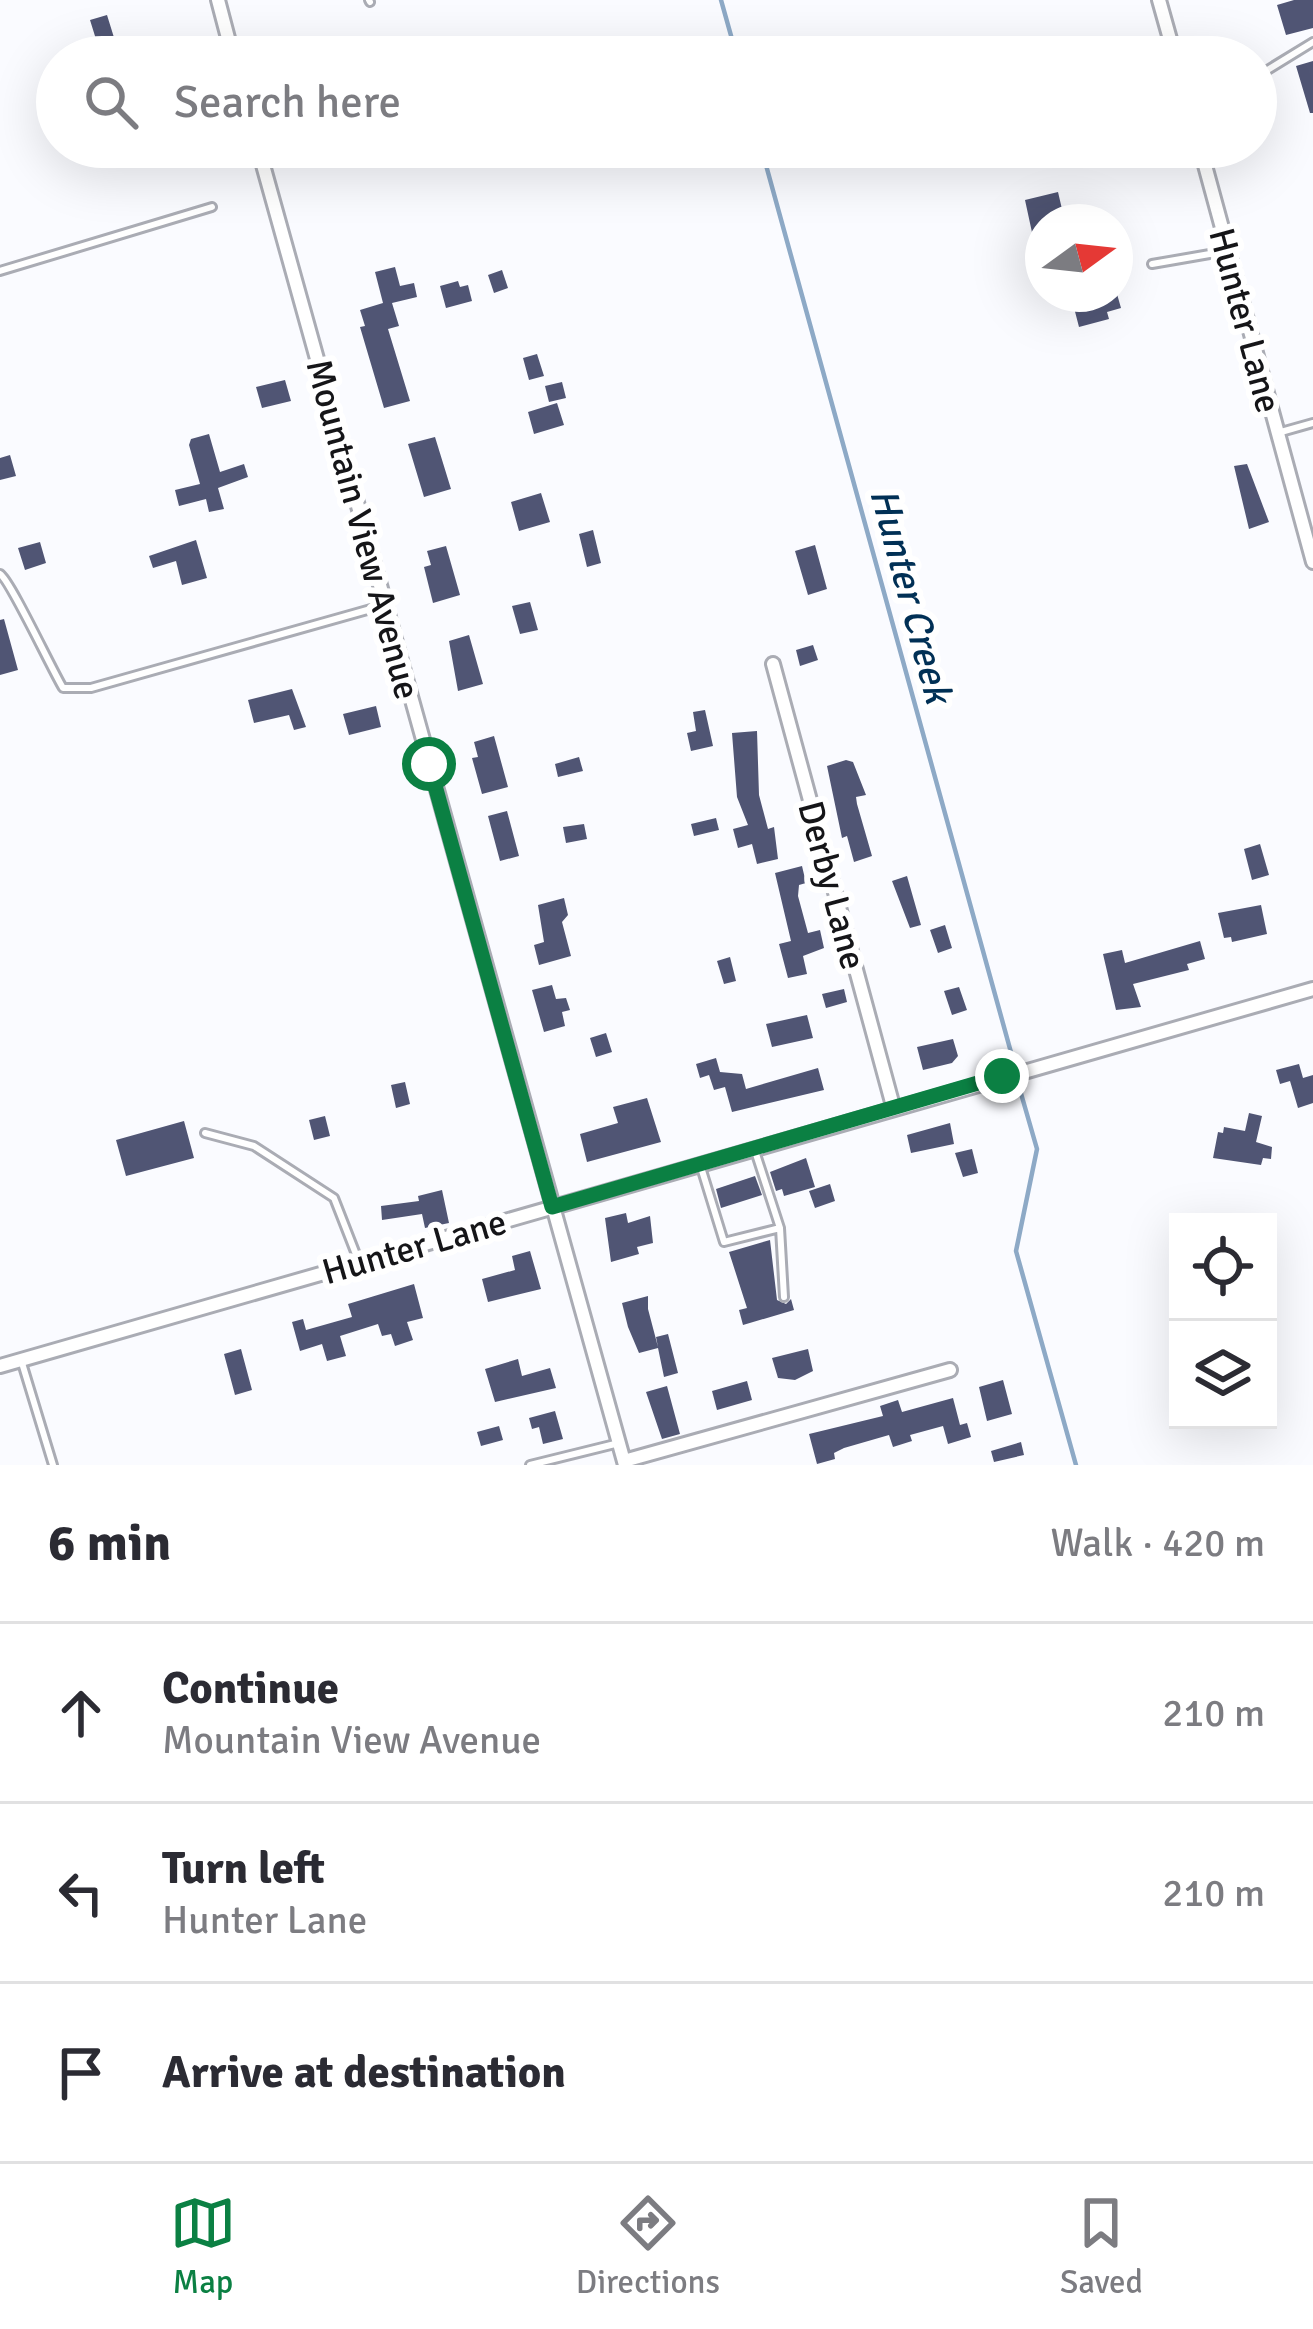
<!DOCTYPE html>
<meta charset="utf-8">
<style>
:root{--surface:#fff;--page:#f7f7f7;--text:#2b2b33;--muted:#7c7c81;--line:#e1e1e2;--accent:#0b8043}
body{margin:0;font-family:Signika,sans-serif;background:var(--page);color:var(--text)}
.controls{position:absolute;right:36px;bottom:36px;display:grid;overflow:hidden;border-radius:0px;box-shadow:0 12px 48px #0002}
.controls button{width:108px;height:108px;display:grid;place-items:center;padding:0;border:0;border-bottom:3px solid var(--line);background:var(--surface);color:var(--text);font:60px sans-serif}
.compass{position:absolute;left:1025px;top:204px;width:108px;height:108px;border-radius:50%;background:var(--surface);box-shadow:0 12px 48px #0002;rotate:75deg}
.stop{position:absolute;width:36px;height:36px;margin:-27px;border:9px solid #0b8043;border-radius:50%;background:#fff}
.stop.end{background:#0b8043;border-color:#fff;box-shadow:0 3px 12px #0008}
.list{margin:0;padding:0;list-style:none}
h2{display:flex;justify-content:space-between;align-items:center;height:156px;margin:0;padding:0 48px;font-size:51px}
h2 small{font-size:39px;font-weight:400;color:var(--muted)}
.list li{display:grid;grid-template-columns:78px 1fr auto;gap:36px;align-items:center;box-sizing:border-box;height:180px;padding:0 48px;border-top:3px solid var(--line)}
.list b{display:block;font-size:45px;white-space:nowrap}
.list p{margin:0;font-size:39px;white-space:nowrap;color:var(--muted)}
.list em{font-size:39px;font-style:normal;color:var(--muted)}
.icon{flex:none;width:66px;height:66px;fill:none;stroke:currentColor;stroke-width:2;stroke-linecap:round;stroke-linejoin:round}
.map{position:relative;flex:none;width:1313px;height:1465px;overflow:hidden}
.search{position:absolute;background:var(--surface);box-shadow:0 12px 48px #0002;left:36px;right:36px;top:36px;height:132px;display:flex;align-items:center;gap:30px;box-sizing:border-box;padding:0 42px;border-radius:66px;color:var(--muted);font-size:45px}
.sheet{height:696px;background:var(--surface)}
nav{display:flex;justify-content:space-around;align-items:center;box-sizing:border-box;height:168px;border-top:3px solid var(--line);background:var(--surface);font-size:33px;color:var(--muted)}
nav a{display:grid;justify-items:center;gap:6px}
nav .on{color:var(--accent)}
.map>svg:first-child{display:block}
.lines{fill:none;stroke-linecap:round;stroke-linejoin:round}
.stream{stroke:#8da9c6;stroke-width:4.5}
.building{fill:#505574}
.service-casing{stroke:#aaacb4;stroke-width:12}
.minor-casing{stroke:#aaacb4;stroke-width:18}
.service{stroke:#fff;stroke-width:6}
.minor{stroke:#fff;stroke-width:12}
.route{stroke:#0b8043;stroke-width:15}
.labels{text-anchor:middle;stroke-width:12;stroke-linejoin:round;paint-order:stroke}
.street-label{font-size:36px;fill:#151518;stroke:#fff}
.water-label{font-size:39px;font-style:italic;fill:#013055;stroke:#fff}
</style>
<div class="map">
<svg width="1313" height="1465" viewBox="0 0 1313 1465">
<rect width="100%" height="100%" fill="#fafbff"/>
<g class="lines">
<!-- stream -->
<path class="stream" d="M721,0l16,57
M761,147l251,909
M1020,1090l17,59 -21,102 60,214"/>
</g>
<!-- building -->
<path class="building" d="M1294,0h19v28l-27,7 -9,-30z
M107,15l9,29 -17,5 -9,-29z
M460,38l6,19h-18l-4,-14z
M1313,61v52h-3l-14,-47z
M1058,192l7,30h-22v13l-10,2 -8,-37z
M395,267l5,19 14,-3 3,14 -25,6 7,23 -11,3 22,72 -26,7 -24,-81 5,-1 -5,-16 23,-7 -8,-31z
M502,270l6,18 -14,5 -6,-18z
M458,281l2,6 8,-2 4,16 -26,7 -6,-22z
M1079,294h38l4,14 -14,4 2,7 -30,8 -7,-27z
M537,354l7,22 -15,4 -6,-22z
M285,380l6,21 -29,7 -6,-21z
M562,382l4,16 -17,4 -4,-16z
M557,403l7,22 -30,9 -6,-22z
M209,434l11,38 24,-8 4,13 -30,11 6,21 -15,3 -3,-13 -27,7 -4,-16 25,-6 -11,-39 2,-6z
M435,437l16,52 -27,8 -16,-53z
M10,455l6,21 -16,4v-22z
M1247,464l22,58 -20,7 -15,-63z
M541,493l9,29 -31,9 -8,-29z
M593,530l8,33 -14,4 -8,-33z
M196,540l11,38 -25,7 -6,-24 -23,7 -4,-12z
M40,542l6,21 -21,7 -7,-22z
M815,545l12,44 -19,6 -13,-44z
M446,546l14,49 -27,8 -9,-36 7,-2 -4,-14z
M530,602l8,28 -18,4 -8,-28z
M4,619l14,51 -18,5v-55z
M469,635l14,49 -25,7 -9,-50z
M813,645l5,15 -18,6 -4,-16z
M292,689l14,38 -12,3 -5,-15 -35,8 -6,-23z
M376,706l5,21 -32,8 -6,-21z
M705,710l8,36 -22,5 -4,-18 9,-2 -3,-19z
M757,731l2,64 9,34 6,-2 4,32 -21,5 -5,-20 -14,4 -5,-19 15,-4 -11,-28 -5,-64z
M494,736l14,51 -26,7 -10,-36 6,-1 -4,-15z
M579,757l4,14 -25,6 -3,-13z
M846,760l7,2 13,33 -10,2 1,7 15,52 -18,6 -7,-26 -5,2 -15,-72z
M507,811l12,45 -19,5 -12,-45z
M716,818l3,12 -25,6 -3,-12z
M584,824l3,15 -21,4 -3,-16z
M1260,844l9,31 -17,5 -8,-31z
M802,866l4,17 -7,2 -1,11 10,37 12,-3 4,18 -21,8 4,18 -19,4 -9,-34 12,-3 -16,-68z
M907,876l14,49 -11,3 -18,-47z
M564,898l4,17 -6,7 9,34 -32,9 -5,-20 10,-3 -6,-37z
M1261,905l6,29 -35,8 -1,-5 -7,1 -6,-25z
M945,925l7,23 -14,5 -8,-23z
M1200,941l5,18 -18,5 2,6 -56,14 8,23 -25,3 -13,-56 19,-4 3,13z
M730,957l6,24 -12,3 -7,-23z
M552,985l4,14 10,-1 4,12 -8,2 3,14 -21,6 -12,-42z
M959,987l8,23 -15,5 -8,-24z
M844,989l3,13 -21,6 -4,-14z
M807,1015l6,23 -41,9 -6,-23z
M606,1033l6,19 -16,5 -6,-19z
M953,1039l5,17 -6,7 -29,7 -6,-23z
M716,1058l4,14 22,2 4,15 72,-21 6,22 -92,22 -7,-25 -11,3 -5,-15 -9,3 -4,-14z
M1299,1064l4,14 10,-3v28l-15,5 -8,-27 -10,3 -4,-14z
M405,1082l5,22 -14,4 -5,-23z
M647,1098l14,44 -74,20 -7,-28 38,-11 -5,-16z
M1249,1113l13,3 -6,26 16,5 -1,12 -8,-1 -2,7 -48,-7 5,-26 5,1 1,-6 21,4z
M325,1116l5,20 -16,4 -5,-20z
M184,1121l10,37 -68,18 -10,-36z
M950,1123l4,21 -43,9 -4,-18z
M972,1149l6,24 -15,4 -8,-24z
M806,1158l9,29 -31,9 -2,-7 -6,2 -6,-19z
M755,1176l7,19 -41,13 -5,-19z
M830,1184l5,17 -20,7 -6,-17z
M442,1190l7,33 -24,5 -3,-14 -40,6 -1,-14 38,-5 -1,-5z
M626,1213l2,10 22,-7 3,27 -16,4 2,7 -28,8 -6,-44z
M770,1240l7,60 9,4 5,-5 3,11 -51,15 -4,-15 8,-2 -18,-56z
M530,1251l11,38 -53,13 -6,-23 33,-9 -3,-14z
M414,1284l9,34 -16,4 6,18 -18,6 -4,-12 -9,2 -4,-12 -38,12 6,20 -19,5 -5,-17 -22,7 -8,-29 11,-3 3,11 46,-13 -4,-13z
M648,1296v13l10,38 -2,-10 12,-3 10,39 -14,4 -6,-29 -19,5 -11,-26 -6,-24z
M241,1349l11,41 -17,5 -11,-41z
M808,1349l5,22 -18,9 -17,-2 -6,-20z
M518,1359l4,17 28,-8 6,20 -61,14 -10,-33z
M1003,1380l9,34 -25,7 -8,-34z
M747,1381l5,19 -35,10 -5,-19z
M667,1386l13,48 -18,5 -16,-47z
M953,1398l7,27 7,-2 4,14 -23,7 -5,-18 -33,9 2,6 -19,6 -4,-12 -45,13 -10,5 1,6 -18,5 -8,-30 74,-18 -3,-10 18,-6 4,12z
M555,1411l8,28 -20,5 -4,-17 -7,2 -3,-11z
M499,1426l4,14 -22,6 -4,-14z
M1021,1442l3,13 -30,7 -3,-11z"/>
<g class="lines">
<defs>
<path id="service" d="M369,0l1,2
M207,57l21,-6
M1256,77l57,-35
M1152,264l75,-13
M0,271l212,-64
M1281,432l32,-9
M0,574c10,6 51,94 63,114h28l294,-83
M205,1133l49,13 80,52 25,64
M700,1164l24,78 56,-14 -25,-77
M780,1228l4,69
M22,1363l31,102
M530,1465l89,-22"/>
<path id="minor" d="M218,0l15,57
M1159,0l16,57
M258,147l367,1318
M1200,147l113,415
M773,664l120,442
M0,1366l1313,-377
M624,1461l326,-91"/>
</defs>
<!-- service casing -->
<use href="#service" class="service-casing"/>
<!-- minor casing -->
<use href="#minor" class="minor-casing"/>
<!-- service -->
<use href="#service" class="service"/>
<!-- minor -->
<use href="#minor" class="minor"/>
</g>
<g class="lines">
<!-- route -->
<path class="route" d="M429,764l123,443 450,-131"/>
</g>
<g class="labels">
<!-- street labels -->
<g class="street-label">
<text transform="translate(1246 320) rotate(75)" y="13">Hunter Lane</text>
<text transform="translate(364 529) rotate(75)" y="13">Mountain View Avenue</text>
<text transform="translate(833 885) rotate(75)" y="13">Derby Lane</text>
<text transform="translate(414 1246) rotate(-16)" y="13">Hunter Lane</text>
</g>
<!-- water labels -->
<g class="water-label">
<text transform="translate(912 595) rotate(75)" y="14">Hunter Creek</text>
</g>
</g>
</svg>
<div class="controls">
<button><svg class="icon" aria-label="locate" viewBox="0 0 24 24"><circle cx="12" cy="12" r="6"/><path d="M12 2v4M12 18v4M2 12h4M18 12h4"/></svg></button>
<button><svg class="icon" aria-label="layers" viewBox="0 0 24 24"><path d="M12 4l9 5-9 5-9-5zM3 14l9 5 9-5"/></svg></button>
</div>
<svg class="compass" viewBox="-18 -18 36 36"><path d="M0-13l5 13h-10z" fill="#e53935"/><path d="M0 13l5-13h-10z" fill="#7c7c81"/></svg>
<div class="stop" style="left:429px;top:764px"></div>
<div class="stop end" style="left:1002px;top:1076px"></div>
<div class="search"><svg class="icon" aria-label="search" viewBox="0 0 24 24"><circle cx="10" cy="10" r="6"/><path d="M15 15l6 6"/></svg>Search here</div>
</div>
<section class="sheet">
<h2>6 min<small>Walk · 420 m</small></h2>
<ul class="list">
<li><svg class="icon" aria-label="ahead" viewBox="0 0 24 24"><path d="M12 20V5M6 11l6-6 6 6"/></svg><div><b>Continue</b><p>Mountain View Avenue</p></div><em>210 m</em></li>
<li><svg class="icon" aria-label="left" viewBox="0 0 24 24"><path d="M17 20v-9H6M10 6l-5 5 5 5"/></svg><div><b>Turn left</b><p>Hunter Lane</p></div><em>210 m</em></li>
<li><svg class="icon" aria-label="arrive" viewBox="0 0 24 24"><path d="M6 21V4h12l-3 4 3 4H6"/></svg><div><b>Arrive at destination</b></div></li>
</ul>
</section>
<nav>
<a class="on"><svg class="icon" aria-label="map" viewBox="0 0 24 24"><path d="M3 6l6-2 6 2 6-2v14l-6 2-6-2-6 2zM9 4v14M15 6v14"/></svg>Map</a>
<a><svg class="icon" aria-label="directions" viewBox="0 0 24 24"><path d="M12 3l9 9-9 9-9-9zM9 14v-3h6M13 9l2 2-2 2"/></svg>Directions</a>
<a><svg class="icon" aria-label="saved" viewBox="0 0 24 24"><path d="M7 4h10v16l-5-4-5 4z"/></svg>Saved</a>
</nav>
